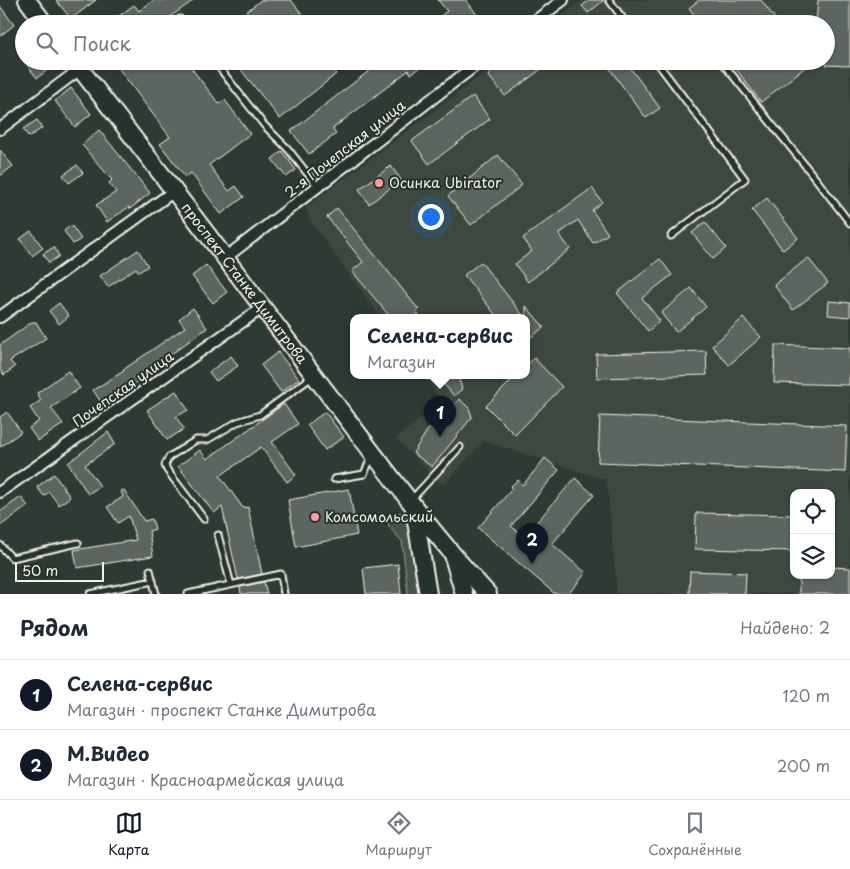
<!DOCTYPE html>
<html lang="ru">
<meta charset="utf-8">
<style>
:root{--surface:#fff;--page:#f2f2f3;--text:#1f2937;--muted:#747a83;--line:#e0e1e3;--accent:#111827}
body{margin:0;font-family:"Playpen Sans",sans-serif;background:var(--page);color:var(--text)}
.controls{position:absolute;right:15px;bottom:15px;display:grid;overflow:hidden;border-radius:10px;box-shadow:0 1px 4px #0004}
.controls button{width:45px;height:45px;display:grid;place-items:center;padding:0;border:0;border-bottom:1px solid var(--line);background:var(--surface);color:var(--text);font:25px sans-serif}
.scale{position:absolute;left:15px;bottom:12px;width:89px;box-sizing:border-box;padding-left:5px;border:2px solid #f4f1e8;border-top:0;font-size:14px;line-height:18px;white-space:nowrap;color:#f4f1e8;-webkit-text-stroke:4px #26332d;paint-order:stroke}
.you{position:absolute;left:430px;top:216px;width:18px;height:18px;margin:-12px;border:4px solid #fff;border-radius:50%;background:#1a73e8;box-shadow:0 0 0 8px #1a73e833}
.badge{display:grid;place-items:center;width:32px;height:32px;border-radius:50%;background:var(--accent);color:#fff;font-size:16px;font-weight:700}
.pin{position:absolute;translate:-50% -41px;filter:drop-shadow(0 1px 2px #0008)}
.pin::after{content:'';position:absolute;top:26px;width:18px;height:15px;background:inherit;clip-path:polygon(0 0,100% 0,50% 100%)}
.popup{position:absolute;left:350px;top:314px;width:180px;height:65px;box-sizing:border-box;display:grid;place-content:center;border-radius:10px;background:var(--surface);filter:drop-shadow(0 1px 4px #0005);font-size:16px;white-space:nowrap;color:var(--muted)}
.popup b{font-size:19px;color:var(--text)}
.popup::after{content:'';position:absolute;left:50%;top:100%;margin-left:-10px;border:10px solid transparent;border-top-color:var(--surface)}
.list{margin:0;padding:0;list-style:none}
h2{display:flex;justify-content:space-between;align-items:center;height:65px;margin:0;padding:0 20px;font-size:21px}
h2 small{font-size:16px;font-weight:400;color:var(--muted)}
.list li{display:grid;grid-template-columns:32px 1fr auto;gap:15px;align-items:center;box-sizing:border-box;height:70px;padding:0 20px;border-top:1px solid var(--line)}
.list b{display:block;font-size:19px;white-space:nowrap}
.list p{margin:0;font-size:16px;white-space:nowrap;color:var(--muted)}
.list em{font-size:16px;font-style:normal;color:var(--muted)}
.icon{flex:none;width:28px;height:28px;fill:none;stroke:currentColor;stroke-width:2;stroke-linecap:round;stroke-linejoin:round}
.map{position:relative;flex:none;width:850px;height:594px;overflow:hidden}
.search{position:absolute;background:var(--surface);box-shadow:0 1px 4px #0004;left:15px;right:15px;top:15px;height:55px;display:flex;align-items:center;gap:12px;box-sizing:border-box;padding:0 18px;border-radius:28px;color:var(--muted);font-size:19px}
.sheet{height:205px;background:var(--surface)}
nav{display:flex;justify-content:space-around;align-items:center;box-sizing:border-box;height:70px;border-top:1px solid var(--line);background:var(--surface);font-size:14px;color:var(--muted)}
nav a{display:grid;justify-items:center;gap:2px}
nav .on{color:var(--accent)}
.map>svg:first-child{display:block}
.built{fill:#3c4841;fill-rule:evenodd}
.green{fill:#48524c;stroke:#9ea29a}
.building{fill:#5c655e;stroke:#f4f1e8}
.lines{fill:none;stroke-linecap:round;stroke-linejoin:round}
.lane-casing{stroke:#f4f1e8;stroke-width:9}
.street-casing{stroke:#f4f1e8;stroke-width:14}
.primary-casing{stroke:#f4f1e8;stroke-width:20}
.lane{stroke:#26332d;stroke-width:5}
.street{stroke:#26332d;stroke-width:10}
.primary{stroke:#26332d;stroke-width:16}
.poi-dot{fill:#ff9aa2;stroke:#26332d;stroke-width:2}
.labels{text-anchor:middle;stroke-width:4;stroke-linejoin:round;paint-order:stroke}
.street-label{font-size:14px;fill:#f4f1e8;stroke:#26332d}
.poi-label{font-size:14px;fill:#f4f1e8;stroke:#26332d;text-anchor:start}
</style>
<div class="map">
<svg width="850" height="594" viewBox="0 0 850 594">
<rect width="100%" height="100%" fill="#2e3b34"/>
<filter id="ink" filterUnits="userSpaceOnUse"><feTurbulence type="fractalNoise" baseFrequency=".02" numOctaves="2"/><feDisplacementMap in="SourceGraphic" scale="10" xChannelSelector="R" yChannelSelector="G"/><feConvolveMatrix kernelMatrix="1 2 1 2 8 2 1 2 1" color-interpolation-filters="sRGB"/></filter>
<g filter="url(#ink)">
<!-- built -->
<path class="built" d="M583,0h267v594h-233l-10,-114 -123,-39 -41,44 -47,-46 45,-38 -18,-25h103v-58h-145l-71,-98 -4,-13 195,-146h325v-37h-275zM794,493h37v82h-37z"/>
<!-- green -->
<path class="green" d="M403,512c15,24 14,55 16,82h-11l-6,-53 -13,-14 -1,-5 7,-8z"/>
<!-- building -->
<path class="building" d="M56,0h40l-25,19z
M154,0h40l-34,24h-52l26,-19 5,6z
M261,0h30l19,24h-79z
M438,0h28l18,24h-53l16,-13z
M590,0h14l-16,13 -6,-7z
M699,0h62l18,24h-78l-12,-16z
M818,0h32v66l-24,-1v-41h-10z
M0,6l14,19 -14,11z
M24,61h35l-22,17z
M113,61h93l-14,8 27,35 6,-4 25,34 -41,31 20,26 7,-5 8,11 -23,17 -30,-41 -6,4 -25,-33 10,-7z
M234,61h92l10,13 -56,45z
M382,61h46l-17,13 -2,-4 -77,59 4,5 -27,20 -18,-23z
M506,61h33l5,6 -39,29 -17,-21z
M604,61h21l35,47 -14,10z
M730,61h83l-52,41z
M71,88l20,26 -16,13 -20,-26z
M473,96l17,23 -61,45 -17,-23z
M37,120l5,8 -13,9 -6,-8z
M99,130l51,63 -20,16 -1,-2 -22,15 -11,-17 20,-13 -7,-9 3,-3 -30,-35z
M0,150l13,16 -13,10z
M282,151l14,19 -10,7 -14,-18z
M498,155l24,30 -51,40 -23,-29z
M77,165l6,8 -14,10 -6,-8z
M391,166l10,14 -32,24 -10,-15z
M592,188l10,14 -10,8 16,24 -15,9 -15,-23 -19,14 11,15 -42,33 -13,-18 17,-13 -9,-13z
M767,198l31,40 -15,12 -31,-40z
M337,208l82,102 -3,2 5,6h-30l-39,-47 11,-9 -36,-45z
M705,222l21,26 -13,11 -21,-26z
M71,225l10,14 -8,5 -9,-13z
M31,231l12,17 -11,8 -12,-17z
M54,247l5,9 -10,7 -6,-9z
M138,250l10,16 -9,6 -3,-4 -28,19 -8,-11z
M808,258l20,25 -35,27 -19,-25z
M660,259l12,16 -30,23 18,23 -12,10 -31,-38z
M481,262l44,56h-27l-34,-43z
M206,265l21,27 -14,11 -21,-27z
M691,288l15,19 -30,25 -15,-19z
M829,301l21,2v14l-22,-2z
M59,303l10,13 -10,8 -10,-13z
M526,306l18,21 -18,14z
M193,308l14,20 -55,40 2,1 -32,24 -19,12 -10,-15 31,-19 -1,-1 62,-43 -6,-8z
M743,318l18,19 -32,28 -17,-19z
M32,322h4l10,16 -36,23 5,6 -11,8 -4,-6v-24z
M775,345l75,3 -1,37 -75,-2z
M706,351l1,24 -110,3 -1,-24z
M278,352l21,27 -18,13 -20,-27z
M231,356l7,10 -22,15 -7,-9z
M534,358l28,29 -47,48 -29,-29 30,-30h10v-10z
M68,371l12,17 -29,20 12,16 -25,17 -9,-13 10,-7 -9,-13 11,-8 -4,-7z
M437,376h21l4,13 -8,7z
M176,391l12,19 -12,7 8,12 -17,11 -20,-30z
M459,399l10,9 3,9 -40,50 -19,-14 14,-22z
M284,404l14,20 -26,18 24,33 -9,7 -26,-35 -41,29 23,32 5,-1 14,67 -24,5 -16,-72 -8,6 -36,-47 22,-16 7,9z
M7,412l14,20 -21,15v-30z
M325,412l19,25 -19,13 -18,-25z
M600,416l247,10 -2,46 -247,-10z
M108,432l7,12 -30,21 15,21 -12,8 -20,-31z
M545,458l14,12 -48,56 13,11 51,-59 19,17 -42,49 34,29 -18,21h-13l-77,-66 34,-39 -2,-2 8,-7 5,5z
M54,474l16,23 -11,8 -10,-13 -5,4 -7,-9z
M349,489l8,46 -61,12 -8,-47z
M124,490l20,31 8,-2 3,10 -6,2 4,25 -76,12 -3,-18 62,-10 -7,-24 -11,7 -11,-16 16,-10 -2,-6z
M21,497l7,9 -28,20v-14z
M696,513l98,2v36l-99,-2z
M398,564l3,30h-35l-3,-26z
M831,567l19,1v26h-51v-19h32z
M690,571l56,2 -1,21h-56z
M264,582l3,12h-26l-1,-7z"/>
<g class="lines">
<defs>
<path id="lane" d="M609,0l18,24
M180,19l4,5
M214,61l50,64 24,24 30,38
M656,61l89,118 -74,57
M721,61l95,118 34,44
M334,479l30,-5 8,-18
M412,499l48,-52
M204,519l-37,-49 -2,-5 4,-8 27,-17h11l30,-18 23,-7 52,-38
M218,535l13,50
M0,545l12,13 66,-15
M150,570l6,24
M90,594l63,-13
M188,594l93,-20 3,20"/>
<path id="street" d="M531,24l32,-24
M0,129l80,-60
M225,258l256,-197
M0,317l174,-126
M0,492l262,-184"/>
<g id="primary">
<path d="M27,0l18,24"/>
<path id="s1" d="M74,61c82,105 162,211 242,317 56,73 109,148 172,216"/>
<path d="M414,509l14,85"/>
<path d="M454,560l10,34"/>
</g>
</defs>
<!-- lane casing -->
<use href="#lane" class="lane-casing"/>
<!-- street casing -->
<use href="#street" class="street-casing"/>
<!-- primary casing -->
<use href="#primary" class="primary-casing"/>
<!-- lane -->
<use href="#lane" class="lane"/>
<!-- street -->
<use href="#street" class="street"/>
<!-- primary -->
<use href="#primary" class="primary"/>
</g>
</g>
<!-- markers -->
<g class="poi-dot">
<circle cx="379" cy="183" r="5"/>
<circle cx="315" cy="517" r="5"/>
</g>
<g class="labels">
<!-- street labels -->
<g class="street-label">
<text transform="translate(345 149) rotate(-38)" y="5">2-я Почепская улица</text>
<text dy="5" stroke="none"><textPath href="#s1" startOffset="280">проспект Станке Димитрова</textPath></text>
<text transform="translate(123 389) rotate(-35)" y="5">Почепская улица</text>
</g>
<!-- poi labels -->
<g class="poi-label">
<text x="389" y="188">Осинка Ubirator</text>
<text x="325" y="522">Комсомольский</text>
</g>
</g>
</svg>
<div class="controls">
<button><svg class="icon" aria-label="locate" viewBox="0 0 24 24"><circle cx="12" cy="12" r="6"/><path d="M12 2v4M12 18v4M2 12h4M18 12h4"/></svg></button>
<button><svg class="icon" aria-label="layers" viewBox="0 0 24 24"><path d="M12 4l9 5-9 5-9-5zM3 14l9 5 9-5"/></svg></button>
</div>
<div class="scale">50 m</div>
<div class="you"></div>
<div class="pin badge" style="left:440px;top:437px">1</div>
<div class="popup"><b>Селена-сервис</b>Магазин</div>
<div class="pin badge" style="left:532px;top:564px">2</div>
<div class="search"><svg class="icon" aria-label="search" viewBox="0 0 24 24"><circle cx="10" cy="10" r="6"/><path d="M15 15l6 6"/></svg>Поиск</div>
</div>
<section class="sheet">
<h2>Рядом<small>Найдено: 2</small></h2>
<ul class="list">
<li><span class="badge">1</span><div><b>Селена-сервис</b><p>Магазин · проспект Станке Димитрова</p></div><em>120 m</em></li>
<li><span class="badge">2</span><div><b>М.Видео</b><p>Магазин · Красноармейская улица</p></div><em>200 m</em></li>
</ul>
</section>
<nav>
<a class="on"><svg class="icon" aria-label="map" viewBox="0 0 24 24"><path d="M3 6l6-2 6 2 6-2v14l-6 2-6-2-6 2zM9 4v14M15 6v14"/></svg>Карта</a>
<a><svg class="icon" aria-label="directions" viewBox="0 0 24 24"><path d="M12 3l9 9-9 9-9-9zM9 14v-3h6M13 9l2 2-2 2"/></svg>Маршрут</a>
<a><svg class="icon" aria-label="saved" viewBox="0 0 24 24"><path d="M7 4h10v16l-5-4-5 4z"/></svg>Сохранённые</a>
</nav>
